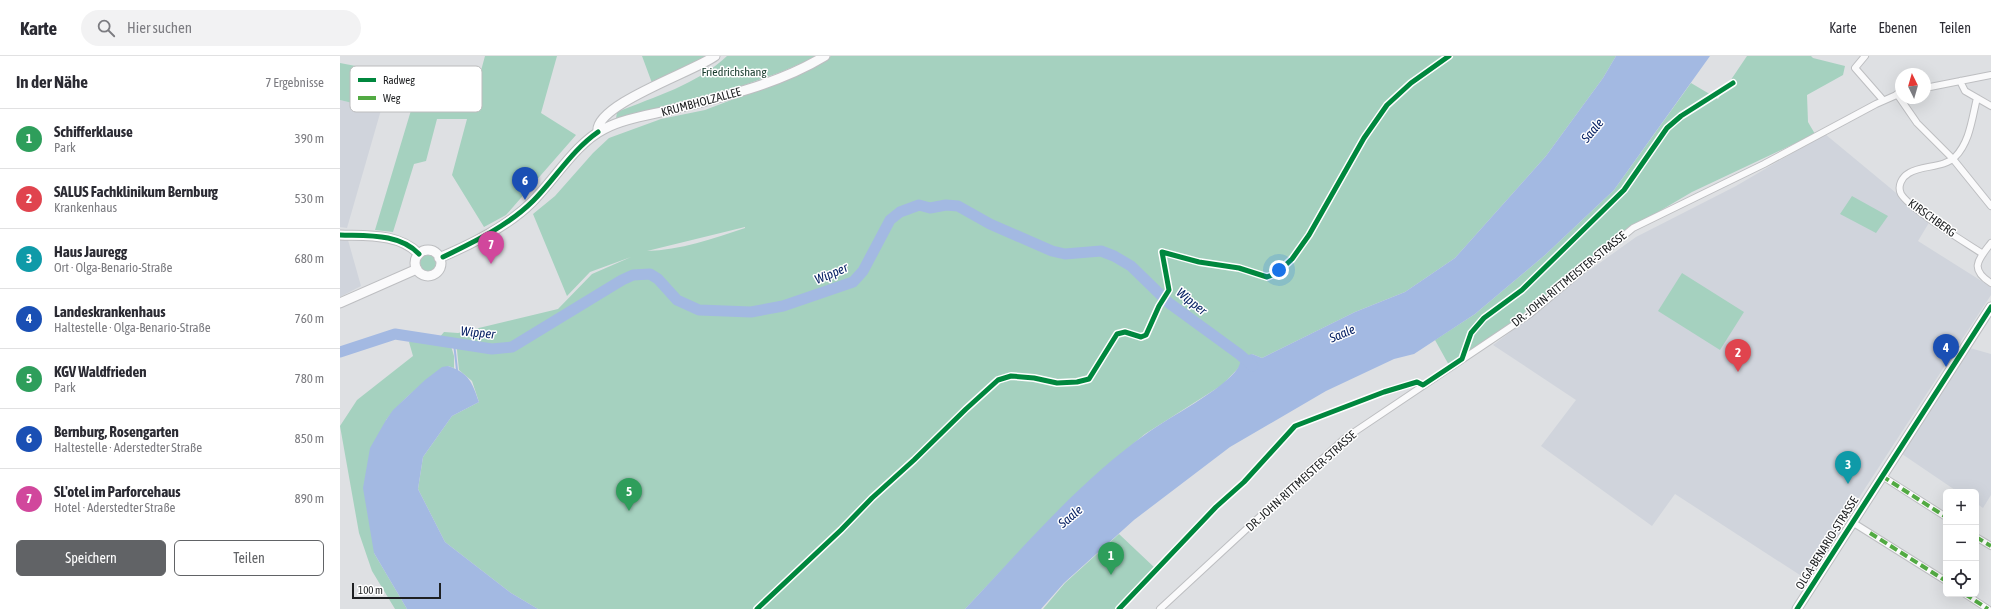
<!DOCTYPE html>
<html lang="de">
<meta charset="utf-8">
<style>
:root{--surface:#fff;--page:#f2f2f3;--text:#2b2b33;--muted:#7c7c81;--line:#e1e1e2;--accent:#616366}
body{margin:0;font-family:"Asap Condensed",sans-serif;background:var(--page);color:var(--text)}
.controls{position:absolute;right:12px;bottom:12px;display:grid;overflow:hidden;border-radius:6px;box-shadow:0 4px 16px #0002}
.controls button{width:36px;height:36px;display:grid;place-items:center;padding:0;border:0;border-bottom:1px solid var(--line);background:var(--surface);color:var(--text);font:20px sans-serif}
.compass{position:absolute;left:1555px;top:12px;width:36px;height:36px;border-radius:50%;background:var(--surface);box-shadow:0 4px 16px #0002;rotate:355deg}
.scale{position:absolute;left:12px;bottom:10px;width:89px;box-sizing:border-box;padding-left:4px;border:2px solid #1e2022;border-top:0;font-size:11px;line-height:14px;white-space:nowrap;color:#1e2022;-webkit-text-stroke:3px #fff;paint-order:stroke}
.you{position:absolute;left:939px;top:214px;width:14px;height:14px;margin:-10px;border:3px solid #fff;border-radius:50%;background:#1a73e8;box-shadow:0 0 0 6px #1a73e833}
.badge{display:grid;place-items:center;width:26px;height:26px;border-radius:50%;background:var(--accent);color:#fff;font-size:13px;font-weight:700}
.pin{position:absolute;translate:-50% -33px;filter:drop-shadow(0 1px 2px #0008)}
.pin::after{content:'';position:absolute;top:21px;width:14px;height:12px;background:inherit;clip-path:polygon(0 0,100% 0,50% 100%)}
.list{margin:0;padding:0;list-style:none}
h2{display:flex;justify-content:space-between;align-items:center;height:52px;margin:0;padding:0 16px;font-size:17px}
h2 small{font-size:13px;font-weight:400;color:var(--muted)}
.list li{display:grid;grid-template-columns:26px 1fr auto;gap:12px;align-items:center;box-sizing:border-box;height:60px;padding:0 16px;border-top:1px solid var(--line)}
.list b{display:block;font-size:15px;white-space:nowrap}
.list p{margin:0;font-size:13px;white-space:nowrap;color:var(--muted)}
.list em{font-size:13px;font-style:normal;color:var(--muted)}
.actions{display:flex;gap:8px;padding:12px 16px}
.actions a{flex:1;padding:9px 0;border:1px solid var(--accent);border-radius:6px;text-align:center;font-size:14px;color:var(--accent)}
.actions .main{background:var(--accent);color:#fff}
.icon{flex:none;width:22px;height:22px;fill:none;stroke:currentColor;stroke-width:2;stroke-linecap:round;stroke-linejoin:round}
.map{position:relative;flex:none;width:1651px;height:553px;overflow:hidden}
header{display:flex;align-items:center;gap:24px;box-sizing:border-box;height:56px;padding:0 20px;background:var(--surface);border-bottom:1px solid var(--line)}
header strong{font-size:19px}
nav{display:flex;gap:22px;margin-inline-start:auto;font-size:14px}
.search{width:280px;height:36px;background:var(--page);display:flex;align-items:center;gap:10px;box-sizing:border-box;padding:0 14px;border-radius:22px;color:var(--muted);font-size:15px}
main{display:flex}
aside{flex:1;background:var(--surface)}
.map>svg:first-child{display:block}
.built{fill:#d0d4dc}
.green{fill:#a5d1bf;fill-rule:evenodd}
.water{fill:#a3b9e2}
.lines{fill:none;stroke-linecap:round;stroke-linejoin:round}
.stream{stroke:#a3b9e2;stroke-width:2}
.river{stroke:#a3b9e2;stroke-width:11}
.street-casing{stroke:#bdbec1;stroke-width:8}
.secondary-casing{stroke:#bdbec1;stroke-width:11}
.street{stroke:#fafafb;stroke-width:6}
.secondary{stroke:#fafafb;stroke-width:9}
.quiet{stroke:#52aa43;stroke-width:4;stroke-dasharray:8 4;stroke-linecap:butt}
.cycleway-casing{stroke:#fff;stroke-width:8}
.cycleway{stroke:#00873e;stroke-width:5}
.labels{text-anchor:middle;stroke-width:3;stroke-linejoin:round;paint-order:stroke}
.park-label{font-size:12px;fill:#173a2c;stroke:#fff}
.street-label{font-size:12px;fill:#1e2022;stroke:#fff}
.water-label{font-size:13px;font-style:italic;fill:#072164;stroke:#fff}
.key{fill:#fff;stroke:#bcbcbd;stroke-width:1}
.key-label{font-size:11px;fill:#1e2022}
</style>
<header>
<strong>Karte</strong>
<div class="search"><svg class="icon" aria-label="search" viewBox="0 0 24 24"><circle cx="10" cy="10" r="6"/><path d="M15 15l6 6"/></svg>Hier suchen</div>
<nav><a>Karte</a><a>Ebenen</a><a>Teilen</a></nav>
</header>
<main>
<aside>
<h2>In der Nähe<small>7 Ergebnisse</small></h2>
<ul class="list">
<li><span class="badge" style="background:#2e9e5b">1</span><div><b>Schifferklause</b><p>Park</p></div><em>390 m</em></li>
<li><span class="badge" style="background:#e0444e">2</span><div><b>SALUS Fachklinikum Bernburg</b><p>Krankenhaus</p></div><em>530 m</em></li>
<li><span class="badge" style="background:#0f9aa8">3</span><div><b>Haus Jauregg</b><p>Ort · Olga-Benario-Straße</p></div><em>680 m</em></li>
<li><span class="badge" style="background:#1a4fb4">4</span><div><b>Landeskrankenhaus</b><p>Haltestelle · Olga-Benario-Straße</p></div><em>760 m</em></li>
<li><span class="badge" style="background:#2e9e5b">5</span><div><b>KGV Waldfrieden</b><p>Park</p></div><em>780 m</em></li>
<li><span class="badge" style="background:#1a4fb4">6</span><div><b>Bernburg, Rosengarten</b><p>Haltestelle · Aderstedter Straße</p></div><em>850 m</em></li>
<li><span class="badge" style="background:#d1479c">7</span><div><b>SL'otel im Parforcehaus</b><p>Hotel · Aderstedter Straße</p></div><em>890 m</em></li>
</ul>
<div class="actions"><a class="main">Speichern</a><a>Teilen</a></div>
</aside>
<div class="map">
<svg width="1651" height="553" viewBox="0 0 1651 553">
<rect width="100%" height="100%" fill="#dee0e3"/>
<!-- built -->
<path class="built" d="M0,44l41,10 -34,118 -7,-1z
M1485,78l105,87 -12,20 73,46v8l-185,284 -131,-85 -23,32 -111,-80 35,-46 -83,-55 36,-27 33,-28 74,-53 100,-51z
M0,184h8l13,46 -21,11z
M1630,292l21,6v141l-8,13 -7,-5v-11h-18l-56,-38z"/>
<!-- green -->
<path class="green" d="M145,0h72l-16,57 35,22 -70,80 -22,12 -32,-52 15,-56h-30l-11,42 -12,3 -21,68 -18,-2 37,-123 -28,-6 -3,9 -41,-10v-37l136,26z
M302,0h68l-58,27z
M387,0h91l-37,16 -42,15 -123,32 1,-7c37,-15 81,-28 110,-56z
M491,0h785l-13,22 -57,78 -91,102 -50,34 -50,20 -93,46 -10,-4 -30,31 -77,49 -47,39 -60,59 -73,77h-427l-27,-16 -66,-51 -27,-53 5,-32 29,-41 27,-14 -7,-21 -13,-11 -2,-20 -3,-7 -15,-5 5,-6 14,1 100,-24 34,-35 39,-17 -41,15 -23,24 -34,-82 22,-18 38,-43 16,-15 52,-19 44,-9 50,-19 60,-25zM405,171v1c-32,11 -65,22 -98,23z
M1407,0h64l2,2 32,8 -2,9 -36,20 1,27 7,12 -123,58 -75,44 -121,100 -46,31 -15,-27 40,-26 70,-59 69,-65 77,-107 27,16z
M1512,140l36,20 -12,17 -36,-19z
M80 207a8 8 0 1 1 16 0a8 8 0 1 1-16 0Z
M1342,217l62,39 -24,38 -62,-39z
M92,281l19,9 3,10v12l-6,-2c-24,15 -45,32 -62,54l-12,133 33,56h-12l-23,-38 -13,-38 -19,-107 17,-26 56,-44 -4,-14z
M779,478l36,34 -38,41h-74l22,-26z"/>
<!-- water -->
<path class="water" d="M1276,0h94l-96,134 -69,65 -70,59 -61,40 -20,5 -68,32 -96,56 -96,73 -70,63 -23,26h-76c57,-60 114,-128 181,-175 23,-17 77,-44 92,-66 2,-3 2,-7 4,-11l10,-3 10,4 93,-46 50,-20 50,-34 91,-102 57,-78z
M108,310c21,7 24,16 31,36l-27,14 -29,41 -5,32 27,53 66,51 27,16h-131l-33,-56 -11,-65 7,-40 16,-28 7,-10 32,-30 17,-13z"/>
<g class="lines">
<!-- stream -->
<path class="stream" d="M114,287l3,27"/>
<!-- river -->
<path class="river" d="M0,296l55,-18 97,15 20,-2 110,-67 11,-5 17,-1 8,5 19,21 22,10 52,2 32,-6 70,-24 10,-11 27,-51 10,-8 19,-7 11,3 16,-3 12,1 32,18 62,27 13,3 36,-3 13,5 17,10 38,37 70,51 14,12"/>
<defs>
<path id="street" d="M1525,0l-10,12 28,32
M1620,25l5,10 26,15
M1585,32l66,-13
M1557,38l20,29 36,36 38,47
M1637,42c-5,20 -7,44 -22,59 -11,11 -33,8 -46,16 -7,4 -12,13 -8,21 10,16 64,48 82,60
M1651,187c-13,17 -22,26 0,40
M1542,420l64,41
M1512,466l94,59
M1636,481l15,9
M1625,538l23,15
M820,553l184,-170 186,-125 103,-86 131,-64 112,-60 25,-11"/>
<path id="secondary" d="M258,76c-5,-27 97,-61 117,-76
M0,179c27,1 59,-2 79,19
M75 207a13 13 0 1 1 26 0a13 13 0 1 1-26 0Z
M99,202c31,-13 70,-33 93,-56 23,-23 44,-59 72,-73 21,-11 47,-14 70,-20 52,-13 105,-25 151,-53
M0,247l77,-34
M1457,553l194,-302"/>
</defs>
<!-- street casing -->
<use href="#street" class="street-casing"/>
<!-- secondary casing -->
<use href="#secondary" class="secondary-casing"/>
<!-- street -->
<use href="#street" class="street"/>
<!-- secondary -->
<use href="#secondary" class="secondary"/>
<!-- quiet -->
<path class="quiet" d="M1542,420l64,41
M1530,477l76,48
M1636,481l15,9
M1625,538l23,15"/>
<defs>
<path id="cycleway" d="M0,179c27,1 59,-2 79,19
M103,201c31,-15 66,-32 90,-56 22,-22 39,-51 65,-69
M417,553l84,-79 31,-32 42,-38 52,-51 32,-29 13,-4 23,2 23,5 20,-1 12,-3 28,-45 8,-2 16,5 5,-2 13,-29 10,-16 -7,-38 37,10 40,6 28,9 10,-4 15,-14 17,-24 55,-97 23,-33 24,-22 38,-27
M779,553l97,-102 28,-25 51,-56 89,-34 33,-10 6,3 39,-26 9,-26 13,-15 38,-28 102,-100 43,-62 14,-12 52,-33
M1457,553l194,-302"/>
</defs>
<!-- cycleway casing -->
<use href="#cycleway" class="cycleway-casing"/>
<!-- cycleway -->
<use href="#cycleway" class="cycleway"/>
</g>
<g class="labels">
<!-- park labels -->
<g class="park-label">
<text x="394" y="20">Friedrichshang</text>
</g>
<!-- street labels -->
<g class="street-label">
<text transform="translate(361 46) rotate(-15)" y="4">KRUMBHOLZALLEE</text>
<text transform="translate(1592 162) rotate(36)" y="4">KIRSCHBERG</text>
<text transform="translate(1229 223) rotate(-39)" y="4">DR.-JOHN-RITTMEISTER-STRASSE</text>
<text transform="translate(961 425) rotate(-42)" y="4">DR.-JOHN-RITTMEISTER-STRASSE</text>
<text transform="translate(1487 487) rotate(-58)" y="4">OLGA-BENARIO-STRASSE</text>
</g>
<!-- water labels -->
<g class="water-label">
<text transform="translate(1252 74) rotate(-50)" y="5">Saale</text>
<text transform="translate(491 217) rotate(-23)" y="5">Wipper</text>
<text transform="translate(852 245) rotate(39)" y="5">Wipper</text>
<text transform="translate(138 276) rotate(6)" y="5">Wipper</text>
<text transform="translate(1002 277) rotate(-23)" y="5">Saale</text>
<text transform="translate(730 460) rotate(-40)" y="5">Saale</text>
</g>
</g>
<!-- legend -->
<rect x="10" y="10" width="132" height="46" rx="6" class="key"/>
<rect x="18" y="22" width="18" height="4" fill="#00873e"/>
<rect x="18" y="40" width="18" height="4" fill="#52aa43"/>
<g class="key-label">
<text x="43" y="28">Radweg</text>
<text x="43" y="46">Weg</text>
</g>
</svg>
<div class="controls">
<button>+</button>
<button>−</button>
<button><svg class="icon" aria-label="locate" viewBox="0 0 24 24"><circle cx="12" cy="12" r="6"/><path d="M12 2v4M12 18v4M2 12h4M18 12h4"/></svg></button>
</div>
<svg class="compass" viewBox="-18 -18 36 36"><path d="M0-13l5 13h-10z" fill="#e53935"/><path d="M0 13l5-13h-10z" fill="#7c7c81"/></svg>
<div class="scale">100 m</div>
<div class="you"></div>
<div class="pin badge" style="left:771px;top:519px;background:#2e9e5b">1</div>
<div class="pin badge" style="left:1398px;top:316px;background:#e0444e">2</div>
<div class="pin badge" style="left:1508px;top:428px;background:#0f9aa8">3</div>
<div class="pin badge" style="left:1606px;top:311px;background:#1a4fb4">4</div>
<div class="pin badge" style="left:289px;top:455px;background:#2e9e5b">5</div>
<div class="pin badge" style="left:185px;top:144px;background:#1a4fb4">6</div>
<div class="pin badge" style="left:151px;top:208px;background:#d1479c">7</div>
</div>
</main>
